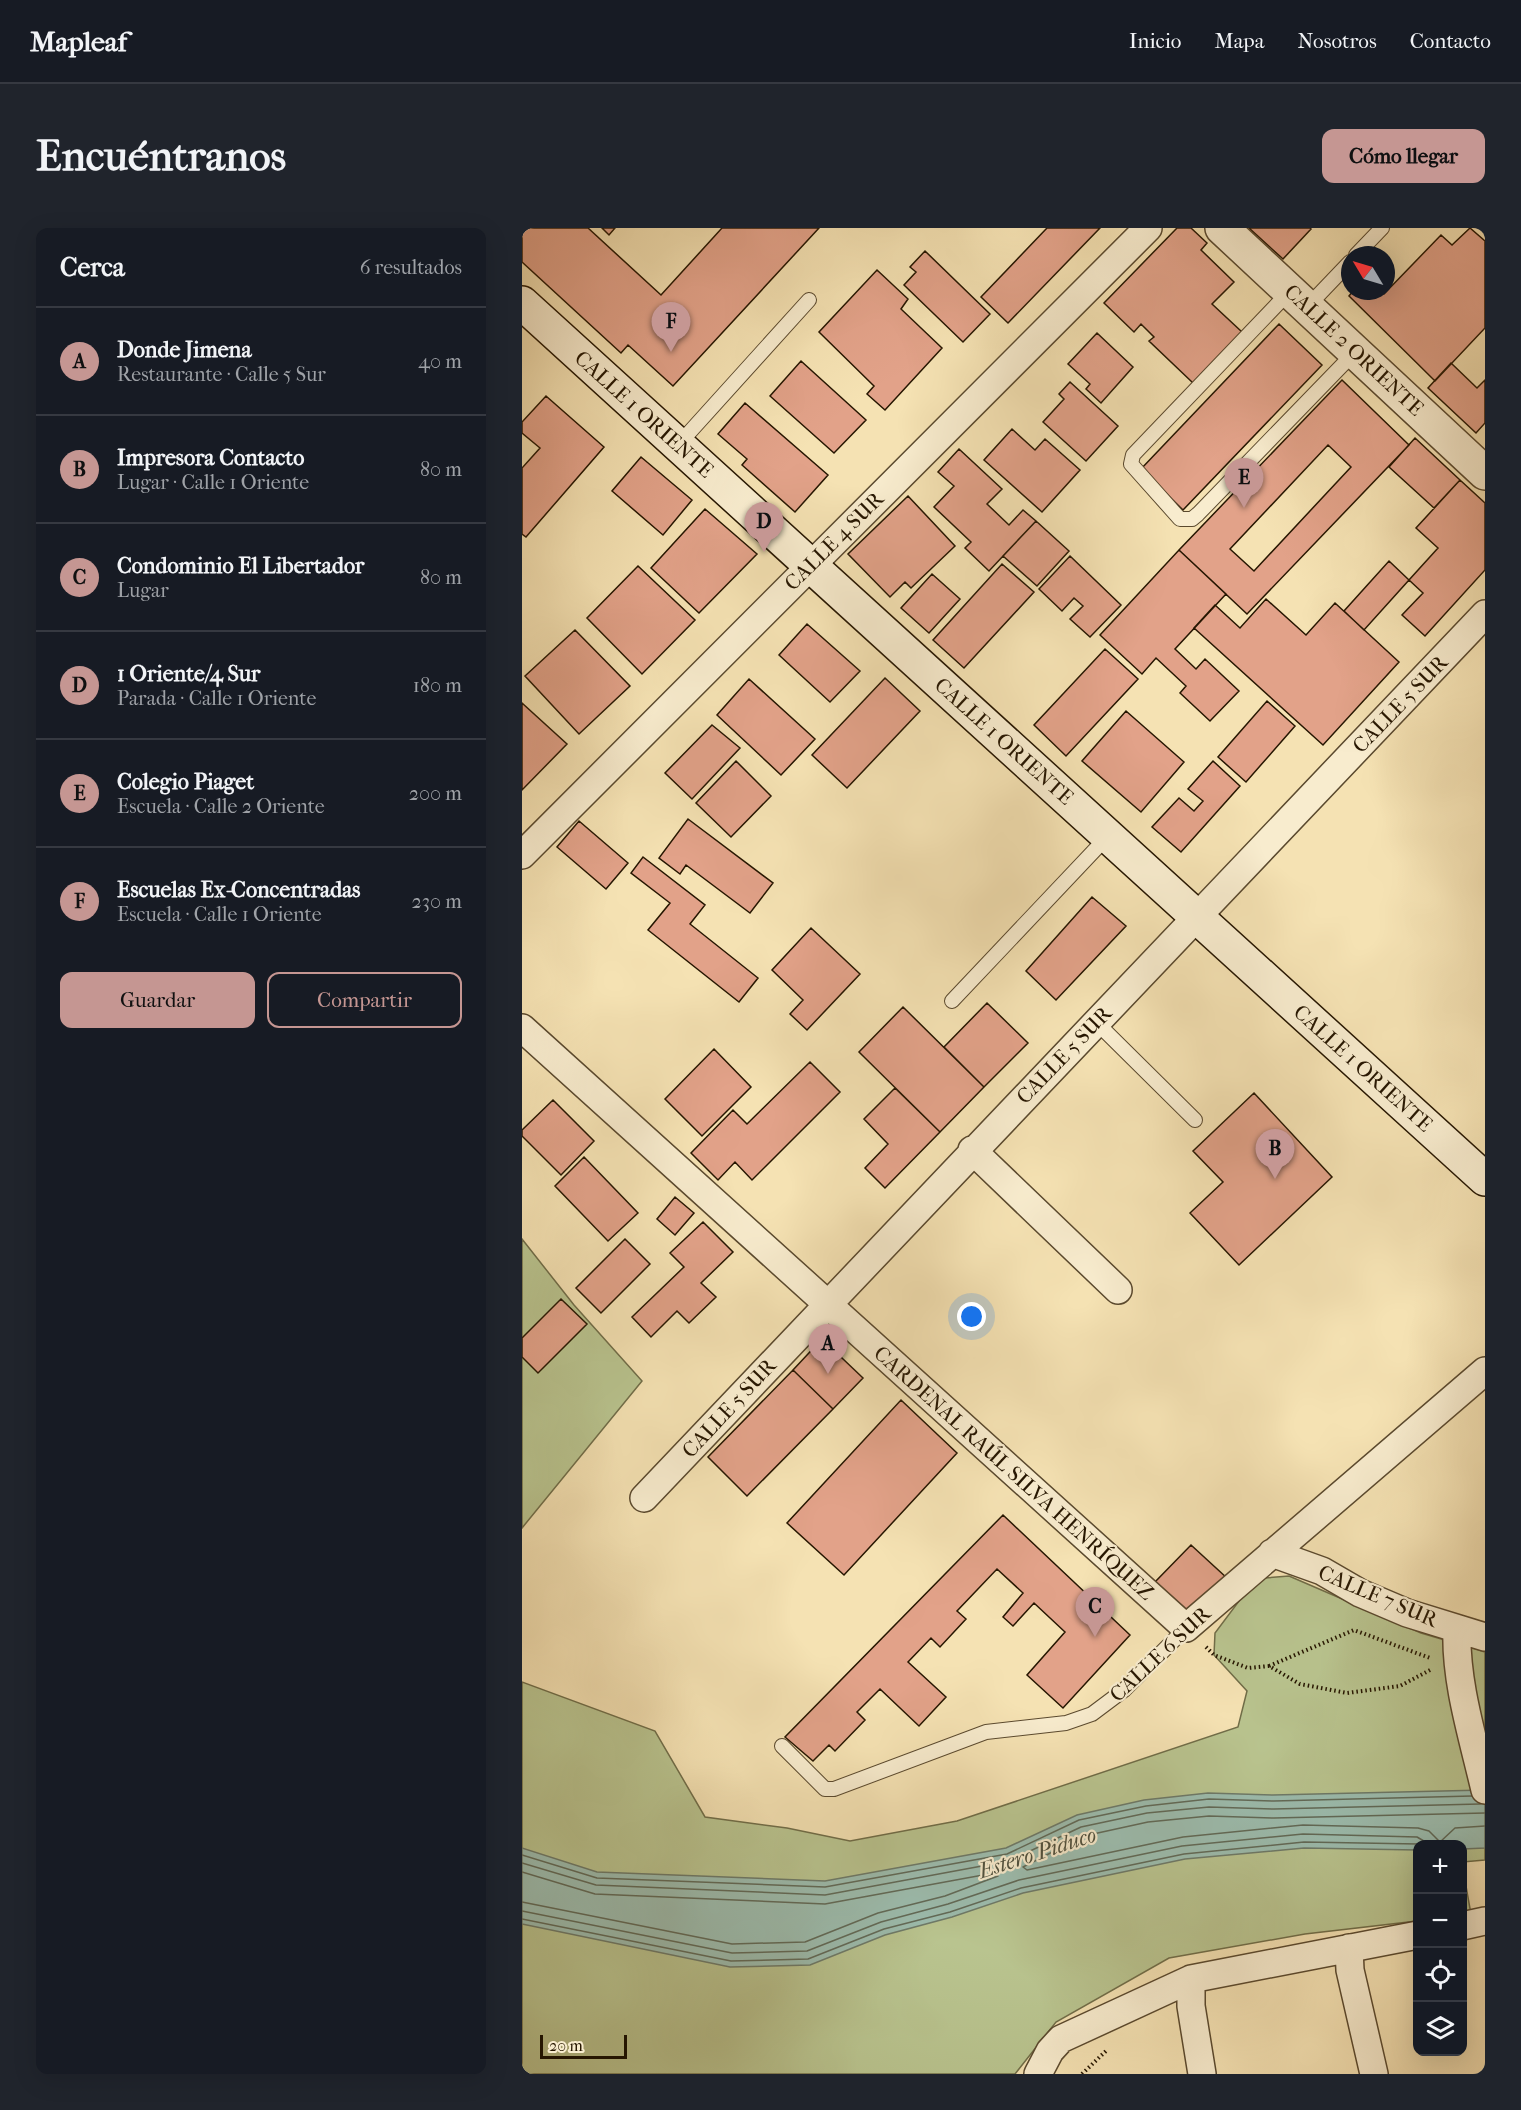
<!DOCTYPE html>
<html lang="es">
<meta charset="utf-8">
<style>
:root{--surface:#171b24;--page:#20242c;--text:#f1f3f6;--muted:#9ea1a6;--line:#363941;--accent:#c59692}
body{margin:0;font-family:"IM FELL French Canon",serif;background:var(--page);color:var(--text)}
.controls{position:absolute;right:18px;bottom:18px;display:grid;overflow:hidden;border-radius:12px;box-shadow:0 6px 24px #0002}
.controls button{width:54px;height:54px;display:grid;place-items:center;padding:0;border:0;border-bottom:2px solid var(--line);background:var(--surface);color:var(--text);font:30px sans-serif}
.compass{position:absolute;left:819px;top:18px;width:54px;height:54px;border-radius:50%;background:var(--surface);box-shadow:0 6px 24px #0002;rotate:308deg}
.scale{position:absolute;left:18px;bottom:15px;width:87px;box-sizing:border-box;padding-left:6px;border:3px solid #261601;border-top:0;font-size:16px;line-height:21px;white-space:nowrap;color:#261601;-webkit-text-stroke:4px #f8ecce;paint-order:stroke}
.you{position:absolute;left:450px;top:1089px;width:21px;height:21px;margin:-15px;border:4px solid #fff;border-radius:50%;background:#1a73e8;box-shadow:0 0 0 9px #1a73e833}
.badge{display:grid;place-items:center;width:39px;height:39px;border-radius:50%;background:var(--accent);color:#111;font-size:20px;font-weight:700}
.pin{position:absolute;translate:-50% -50px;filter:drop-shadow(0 2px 3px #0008)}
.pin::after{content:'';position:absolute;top:32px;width:21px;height:18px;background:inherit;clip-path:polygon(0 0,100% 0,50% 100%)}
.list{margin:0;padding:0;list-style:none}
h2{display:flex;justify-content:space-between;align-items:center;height:78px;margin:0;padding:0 24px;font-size:26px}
h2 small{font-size:20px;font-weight:400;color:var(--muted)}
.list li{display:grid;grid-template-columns:39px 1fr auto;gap:18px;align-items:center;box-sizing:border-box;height:108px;padding:0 24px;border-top:2px solid var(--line)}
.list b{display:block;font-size:22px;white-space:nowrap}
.list p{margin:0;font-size:20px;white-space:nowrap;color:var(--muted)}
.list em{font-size:20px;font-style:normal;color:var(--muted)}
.actions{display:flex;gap:12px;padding:18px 24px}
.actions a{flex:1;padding:14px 0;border:2px solid var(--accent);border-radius:12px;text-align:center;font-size:21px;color:var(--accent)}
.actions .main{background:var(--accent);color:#111}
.icon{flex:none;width:33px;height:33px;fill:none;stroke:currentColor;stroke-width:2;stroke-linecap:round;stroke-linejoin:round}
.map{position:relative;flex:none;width:963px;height:1846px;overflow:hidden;border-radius:12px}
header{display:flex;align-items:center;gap:36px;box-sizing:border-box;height:84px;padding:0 30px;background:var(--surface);border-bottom:2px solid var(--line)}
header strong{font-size:28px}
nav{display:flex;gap:33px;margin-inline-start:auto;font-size:21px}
.intro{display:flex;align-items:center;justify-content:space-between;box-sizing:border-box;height:144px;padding:0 36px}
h1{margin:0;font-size:42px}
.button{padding:15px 27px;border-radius:12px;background:var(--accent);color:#111;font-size:21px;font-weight:700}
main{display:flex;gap:36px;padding:0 36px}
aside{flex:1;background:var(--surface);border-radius:12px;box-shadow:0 6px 24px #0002}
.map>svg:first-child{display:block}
.green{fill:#b9c48f;stroke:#706d48;stroke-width:1.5}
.water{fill:#9cbdaf;stroke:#6d7a69;stroke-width:1.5}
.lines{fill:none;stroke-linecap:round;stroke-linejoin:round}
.shore{stroke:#616a58;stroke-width:1.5}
.building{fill:#e2a289;stroke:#261601;stroke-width:1.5;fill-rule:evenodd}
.service-casing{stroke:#5a492e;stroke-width:16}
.minor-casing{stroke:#5a492e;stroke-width:30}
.tertiary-casing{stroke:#5a492e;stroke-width:36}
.secondary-casing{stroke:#261601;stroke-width:36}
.path{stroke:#261601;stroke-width:4;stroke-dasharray:1.5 3;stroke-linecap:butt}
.service{stroke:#f8ecce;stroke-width:14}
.minor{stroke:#f8ecce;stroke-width:27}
.tertiary{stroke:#f8ecce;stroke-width:33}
.secondary{stroke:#f8ecce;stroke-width:33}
.labels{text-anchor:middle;stroke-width:4.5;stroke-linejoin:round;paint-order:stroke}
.street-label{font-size:21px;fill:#261601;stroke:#f8ecce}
.water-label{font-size:22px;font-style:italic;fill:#4f503e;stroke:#f8ecce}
</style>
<header>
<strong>Mapleaf</strong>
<nav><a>Inicio</a><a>Mapa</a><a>Nosotros</a><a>Contacto</a></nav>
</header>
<div class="intro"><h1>Encuéntranos</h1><a class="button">Cómo llegar</a></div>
<main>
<aside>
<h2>Cerca<small>6 resultados</small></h2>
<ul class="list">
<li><span class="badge">A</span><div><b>Donde Jimena</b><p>Restaurante · Calle 5 Sur</p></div><em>40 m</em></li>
<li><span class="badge">B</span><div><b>Impresora Contacto</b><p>Lugar · Calle 1 Oriente</p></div><em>80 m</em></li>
<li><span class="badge">C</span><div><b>Condominio El Libertador</b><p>Lugar</p></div><em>80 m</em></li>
<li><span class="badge">D</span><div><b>1 Oriente/4 Sur</b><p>Parada · Calle 1 Oriente</p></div><em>180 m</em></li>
<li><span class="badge">E</span><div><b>Colegio Piaget</b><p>Escuela · Calle 2 Oriente</p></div><em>200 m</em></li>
<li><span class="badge">F</span><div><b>Escuelas Ex-Concentradas</b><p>Escuela · Calle 1 Oriente</p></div><em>230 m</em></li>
</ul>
<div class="actions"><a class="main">Guardar</a><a>Compartir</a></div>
</aside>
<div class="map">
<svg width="963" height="1846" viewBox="0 0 963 1846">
<rect width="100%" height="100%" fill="#f5e2b3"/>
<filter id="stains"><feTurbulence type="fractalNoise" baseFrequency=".00333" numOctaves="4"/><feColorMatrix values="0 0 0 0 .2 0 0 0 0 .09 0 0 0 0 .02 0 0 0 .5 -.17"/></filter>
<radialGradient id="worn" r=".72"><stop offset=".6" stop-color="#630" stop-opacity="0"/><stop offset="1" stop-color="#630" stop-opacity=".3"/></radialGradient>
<!-- green -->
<path class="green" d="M0,1011l52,66 68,76 -120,147z
M767,1348l132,57 64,19v208l-22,2 -1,-18h-44l-1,77 -112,13 -136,24 -113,64 -41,52h-493v-392l133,49 50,86 82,11 63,13 107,-20 281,-94 9,-36 -33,-36 1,-22 27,-36 23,-19z
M940,1636l9,50 -9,1z"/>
<!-- water -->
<path class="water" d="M963,1562v58l-22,1 -1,-5h-44l-1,6 -113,-2 -119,11 -162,34 -71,24 -67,18 -75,30 -80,2 -208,-43v-76l75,24 228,9 181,-33 71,-33 67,-15 64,-7 65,2z"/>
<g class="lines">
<!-- shore -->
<path class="shore" d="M963,1585l-211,5 -65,-2 -61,6 -64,14 -61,31 4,3 156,-33 120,-12 115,3 11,3 11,11 15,-14 30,-2
M0,1627l75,23 228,9 182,-33 72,-34 67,-14 63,-7 65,2 198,-5
M0,1635l74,22 229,10 184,-34 72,-34 66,-14 62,-6 65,2 206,-5
M0,1644l73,22 230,10 169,-31 4,3 -53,20 -67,17 -73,29 -73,2 -210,-42
M0,1683l210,42 75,-2 74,-29 67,-18 71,-24 163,-34 121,-12 114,3 12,7
M0,1691l209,42 77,-2 76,-30 66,-17 71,-24 163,-34 120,-12 114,2"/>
</g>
<!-- building -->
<path class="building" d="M0,0h66l73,67 61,-67h97l-146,158 -45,-41 -7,8 -99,-91z
M80,0h13l-6,7z
M525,0h53l-92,95 -27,-26z
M655,0h14l16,15 -6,7 33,32 -22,22 30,28 -49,51 -44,-42 5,-4 -13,-13 -7,8 -30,-29z
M727,0h61l1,1 -28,30z
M948,0l15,13v87l-50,53 -86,-85 4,-5h28l3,3 57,-59 11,10z
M403,23l65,63 -27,28 -59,-57 12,-13 -6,-5z
M355,42l31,29 -7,10 41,39 -57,62 -18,-16 7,-8 -55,-54z
M757,96l43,41 -139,145 -42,-41z
M575,105l36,34 -32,36 -15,-14 4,-5 -22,-20z
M279,133l65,59 -32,33 -64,-57z
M929,135l26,25 8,-8v43l-9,10 -48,-45z
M820,152l67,65 -162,169 -68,-64zM806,217l23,22 -97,104 -24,-22z
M548,154l48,44 -32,35 -43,-39 21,-23 -5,-5z
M24,168l58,51 -78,90 -4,-3v-66l18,-20 -18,-15v-11z
M223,175l83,72 -33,37 -53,-47 5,-6 -29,-25z
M490,201l23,21 10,-11 35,31 -38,42 -58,-52z
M893,210l45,42 -26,28 -45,-41z
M437,221l43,40 -15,15 22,21 14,-15 13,11 -47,50 -24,-23 6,-6 -37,-35 20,-21 -16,-14z
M119,229l51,43 -29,35 -51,-44z
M938,252l25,23v67l-60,66 -23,-21 21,-22 -14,-13 29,-32 -22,-20z
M386,268l47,50 -44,42 -6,-6 -15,15 -42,-43z
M183,281l52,45 -58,59 -48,-45z
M514,293l33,30 -32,35 -34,-30z
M657,322l47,44 -51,55 21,20 9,-10 34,32 -29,30 -30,-28 6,-7 -30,-28 -14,16 -42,-39z
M548,328l51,49 -31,32 -20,-18 13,-13 -9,-8 -12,13 -23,-22z
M867,333l20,19 -45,50 -20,-19z
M480,336l32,28 -70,76 -31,-28z
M116,338l57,54 -53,54 -55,-56z
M410,346l28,25 -31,34 -28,-25z
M744,371l40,36 29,-32 64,59 -76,83 -129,-117 21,-23 25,23z
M285,396l53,47 -30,31 -51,-47z
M53,402l55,56 -51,48 -54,-58z
M583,421l33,30 -72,77 -32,-31z
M363,450l35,33 -73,77 -35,-33z
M227,451l66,60 -34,36 -64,-60z
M745,473l28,25 -49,56 -28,-25z
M0,475l45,41 -45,46z
M604,483l58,51 -43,50 -59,-51z
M190,497l28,23 -48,51 -27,-26z
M214,533l35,35 -40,41 -35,-34z
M691,533l27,25 -59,66 -29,-25 27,-29 15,13 9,-10 -15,-12z
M166,591l85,64 -23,30 -64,-48 -6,9 -21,-16z
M57,593l49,42 -22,26 -49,-42z
M121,629l62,48 -15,19 68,54 -19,24 -91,-72 22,-27 -39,-30z
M570,669l34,29 -70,74 -30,-29z
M289,700l49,46 -53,56 -17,-16 13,-14 -31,-30z
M465,775l41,40 -44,44 -40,-40z
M381,779l81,80 -44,45 -81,-80z
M192,821l37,38 -49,49 -37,-37z
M288,834l30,30 -88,88 -17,-18 -17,18 -27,-27 42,-43 14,14z
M373,860l45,44 -55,56 -20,-20 23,-24 -24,-25z
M732,865l78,84 -93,88 -49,-52 33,-31 -30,-31z
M31,872l41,41 -33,34 -39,-39v-6z
M62,929l54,56 -30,28 -53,-55z
M153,969l19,16 -19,22 -18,-16z
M181,994l30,30 -32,31 15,14 -27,26 -12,-12 -26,26 -19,-20 52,-50 -14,-14z
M103,1011l25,25 -49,49 -25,-25z
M39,1071l26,25 -49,49 -16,-16v-19z
M300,1111l41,39 -30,31 -40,-39z
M271,1142l40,39 -86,87 -39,-39z
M379,1172l56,53 -113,122 -57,-52z
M481,1287l127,120 -67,73 -36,-33 38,-43 -31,-29 -21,23 -10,-9 20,-24 -26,-24 -40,42 9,8 -26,28 -9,-9 -23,24 38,35 -27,29 -39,-37 -23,23 8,8 -30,31 -6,-6 -16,16 -28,-24z
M669,1317l37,34 -38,36 -35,-33z"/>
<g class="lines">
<defs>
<path id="service" d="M834,27l26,-27
M768,63l-157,164 -2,9 49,55h12l6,-5 157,-162
M785,79l43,-45
M156,217l131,-145
M430,773l156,-165
M574,794l99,98
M260,1518l43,43h9l152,-57 80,-9 26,-9 32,-24 62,-62"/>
<path id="minor" d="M0,627l626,-627
M0,800l664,600 299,-257
M450,922l146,140
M122,1270l841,-884
M750,1325l50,18 38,22 47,20 78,24
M935,1401c-2,53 16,109 28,161
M940,1698l23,-5
M827,1720l1,22 24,104
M669,1751l227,-44
M516,1846l12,-23 11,-12 130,-60v27l11,68"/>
<path id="tertiary" d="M700,0l263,245"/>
<path id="secondary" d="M0,75l963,876"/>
</defs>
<!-- service casing -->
<use href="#service" class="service-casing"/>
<!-- minor casing -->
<use href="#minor" class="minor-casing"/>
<!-- tertiary casing -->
<use href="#tertiary" class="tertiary-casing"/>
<!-- secondary casing -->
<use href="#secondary" class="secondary-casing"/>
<!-- path -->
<path class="path" d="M684,1419l8,8 34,13 21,-2 31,18 47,9 53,-7 32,-17
M747,1438l85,-36 76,28
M560,1846l25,-24"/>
<!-- service -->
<use href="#service" class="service"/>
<!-- minor -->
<use href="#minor" class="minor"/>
<!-- tertiary -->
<use href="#tertiary" class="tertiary"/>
<!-- secondary -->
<use href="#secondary" class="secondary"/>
</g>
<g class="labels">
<!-- street labels -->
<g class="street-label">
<text transform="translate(832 122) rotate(43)" y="7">CALLE 2 ORIENTE</text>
<text transform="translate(122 186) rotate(42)" y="7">CALLE 1 ORIENTE</text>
<text transform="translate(312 313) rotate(-45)" y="7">CALLE 4 SUR</text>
<text transform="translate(878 476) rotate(-46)" y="7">CALLE 5 SUR</text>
<text transform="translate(482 513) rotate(42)" y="7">CALLE 1 ORIENTE</text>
<text transform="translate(542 827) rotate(-46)" y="7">CALLE 5 SUR</text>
<text transform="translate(841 840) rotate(42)" y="7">CALLE 1 ORIENTE</text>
<text transform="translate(207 1180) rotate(-47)" y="7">CALLE 5 SUR</text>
<text transform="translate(492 1245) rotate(42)" y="7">CARDENAL RAÚL SILVA HENRÍQUEZ</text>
<text transform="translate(856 1368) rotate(23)" y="7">CALLE 7 SUR</text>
<text transform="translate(638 1426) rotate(-43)" y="7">CALLE 6 SUR</text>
</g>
<!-- water labels -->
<g class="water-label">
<text transform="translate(515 1624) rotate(-18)" y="8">Estero Piduco</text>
</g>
</g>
<rect width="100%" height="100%" filter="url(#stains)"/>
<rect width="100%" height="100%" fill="url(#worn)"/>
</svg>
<div class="controls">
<button>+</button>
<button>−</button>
<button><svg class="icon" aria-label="locate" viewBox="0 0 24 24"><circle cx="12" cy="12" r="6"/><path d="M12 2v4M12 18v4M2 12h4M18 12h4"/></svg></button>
<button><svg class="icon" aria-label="layers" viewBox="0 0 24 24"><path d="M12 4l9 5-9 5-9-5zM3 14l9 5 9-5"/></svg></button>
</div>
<svg class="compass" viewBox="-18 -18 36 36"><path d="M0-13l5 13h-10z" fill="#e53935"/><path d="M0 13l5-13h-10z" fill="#9ea1a6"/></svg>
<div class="scale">20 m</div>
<div class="you"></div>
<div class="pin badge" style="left:306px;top:1146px">A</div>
<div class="pin badge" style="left:753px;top:951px">B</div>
<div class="pin badge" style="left:573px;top:1409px">C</div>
<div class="pin badge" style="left:242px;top:324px">D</div>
<div class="pin badge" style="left:722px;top:280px">E</div>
<div class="pin badge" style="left:149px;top:124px">F</div>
</div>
</main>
